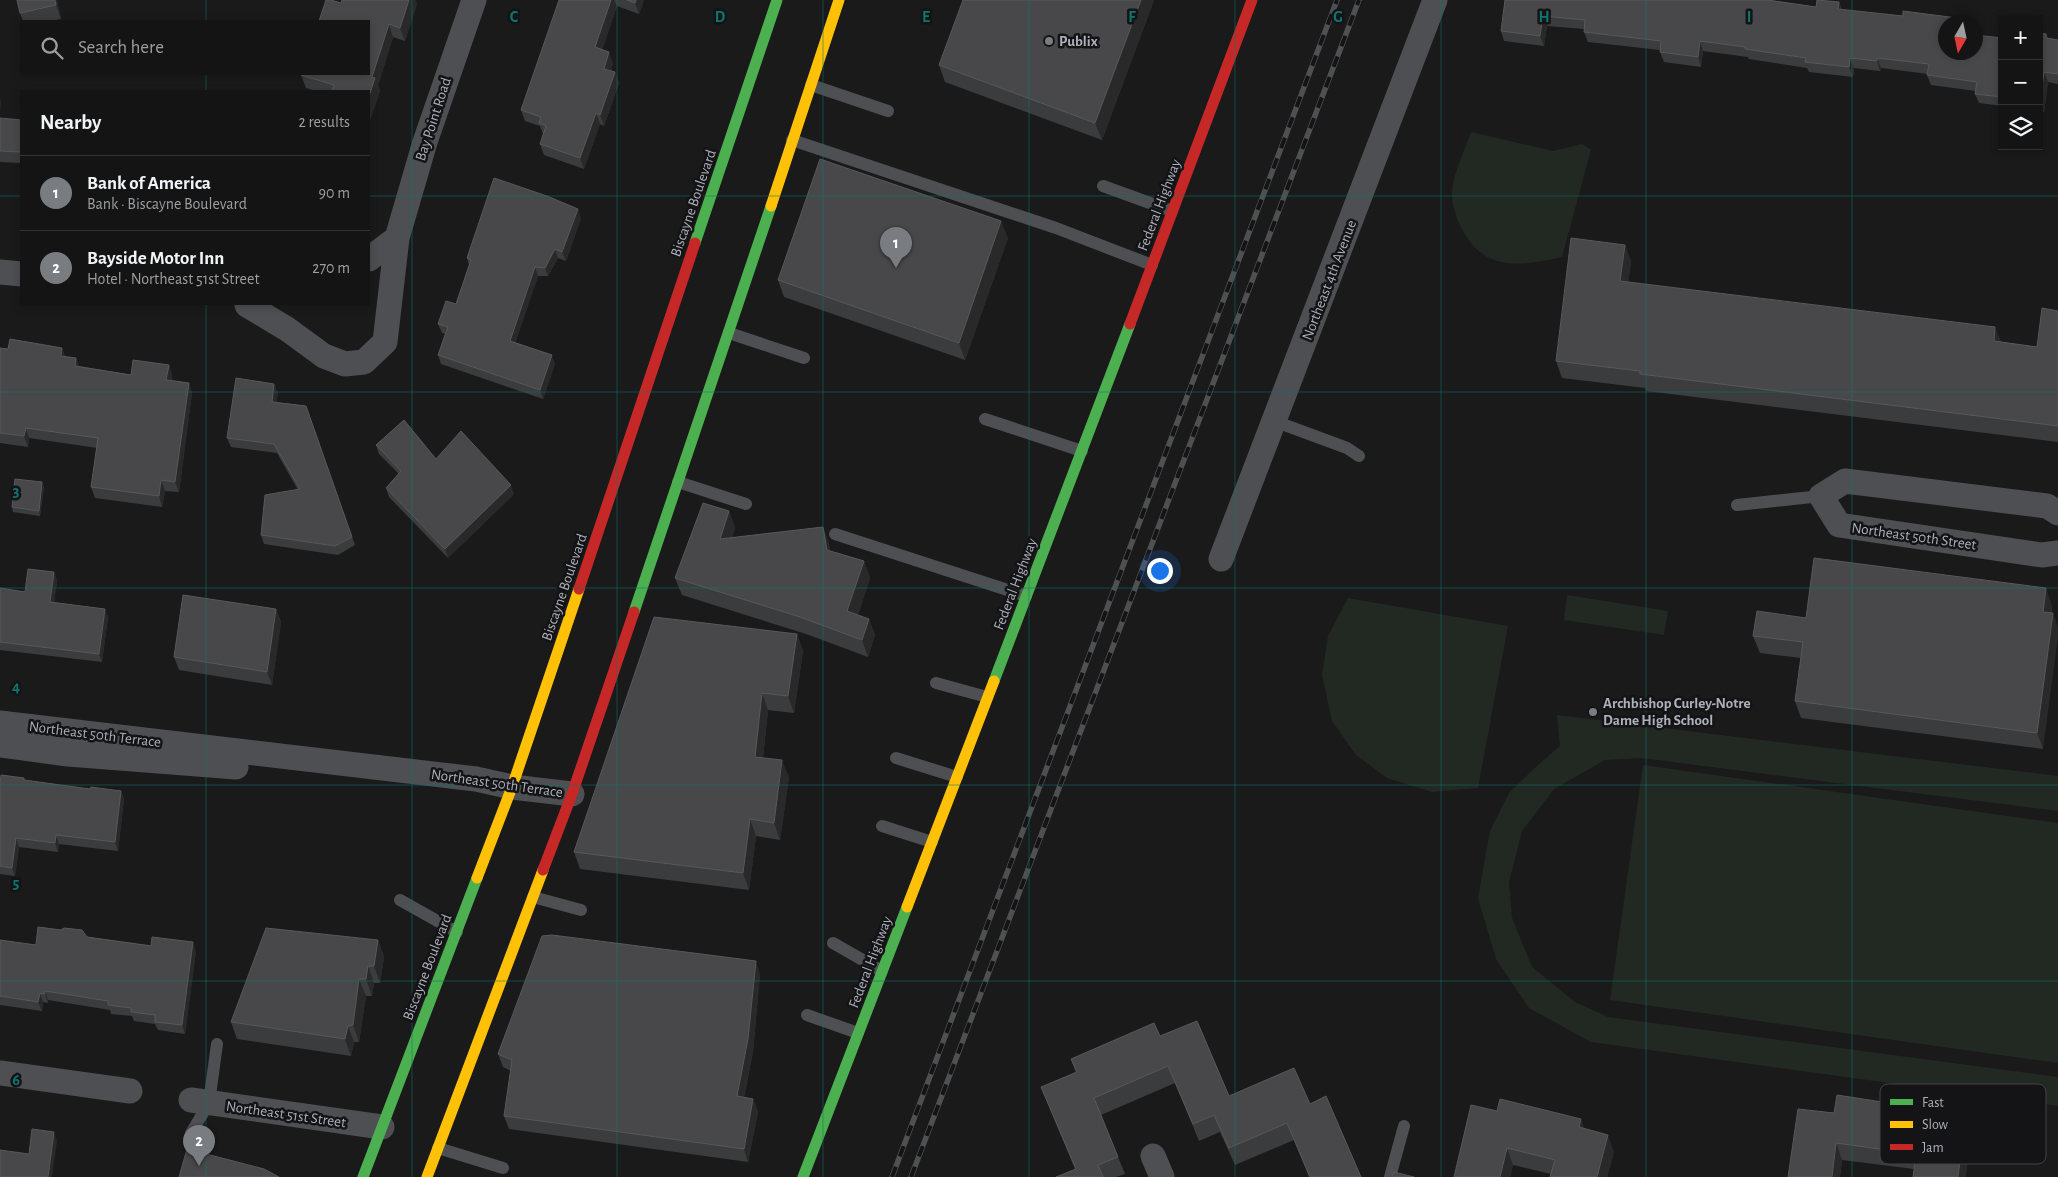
<!DOCTYPE html>
<meta charset="utf-8">
<style>
:root{--surface:#141414;--page:#1d1d1d;--text:#f1f3f6;--muted:#9d9ea0;--line:#333334;--accent:#797c81}
body{margin:0;font-family:"Alegreya Sans",sans-serif;background:var(--page);color:var(--text)}
.controls{position:absolute;right:15px;top:15px;display:grid;overflow:hidden;border-radius:0px;box-shadow:0 2px 8px #0003}
.controls button{width:45px;height:45px;display:grid;place-items:center;padding:0;border:0;border-bottom:1px solid var(--line);background:var(--surface);color:var(--text);font:25px sans-serif}
.compass{position:absolute;left:1938px;top:15px;width:45px;height:45px;border-radius:50%;background:var(--surface);box-shadow:0 2px 8px #0003;rotate:189deg}
.you{position:absolute;left:1159px;top:570px;width:18px;height:18px;margin:-12px;border:4px solid #fff;border-radius:50%;background:#1a73e8;box-shadow:0 0 0 8px #1a73e833}
.badge{display:grid;place-items:center;width:32px;height:32px;border-radius:50%;background:var(--accent);color:#fff;font-size:16px;font-weight:700}
.pin{position:absolute;translate:-50% -41px;filter:drop-shadow(0 1px 2px #0008)}
.pin::after{content:'';position:absolute;top:26px;width:18px;height:15px;background:inherit;clip-path:polygon(0 0,100% 0,50% 100%)}
.list{margin:0;padding:0;list-style:none}
h2{display:flex;justify-content:space-between;align-items:center;height:65px;margin:0;padding:0 20px;font-size:21px}
h2 small{font-size:16px;font-weight:400;color:var(--muted)}
.list li{display:grid;grid-template-columns:32px 1fr auto;gap:15px;align-items:center;box-sizing:border-box;height:75px;padding:0 20px;border-top:1px solid var(--line)}
.list b{display:block;font-size:19px;white-space:nowrap}
.list p{margin:0;font-size:16px;white-space:nowrap;color:var(--muted)}
.list em{font-size:16px;font-style:normal;color:var(--muted)}
.icon{flex:none;width:28px;height:28px;fill:none;stroke:currentColor;stroke-width:2;stroke-linecap:round;stroke-linejoin:round}
.map{position:relative;flex:none;width:2058px;height:1177px;overflow:hidden}
.search{position:absolute;background:var(--surface);box-shadow:0 2px 8px #0003;left:20px;top:20px;width:350px;height:55px;display:flex;align-items:center;gap:12px;box-sizing:border-box;padding:0 18px;border-radius:0px;color:var(--muted);font-size:19px}
.panel{position:absolute;background:var(--surface);box-shadow:0 2px 8px #0003;left:20px;top:90px;width:350px;height:215px;border-radius:0px}
.map>svg:first-child{display:block}
.green{fill:#222923}
.lines{fill:none;stroke-linecap:round;stroke-linejoin:round}
.lane{stroke:#4e4f52;stroke-width:12}
.street{stroke:#4e4f52;stroke-width:25}
.fast{stroke:#4caf50;stroke-width:11}
.slow{stroke:#ffc107;stroke-width:11}
.jam{stroke:#c62828;stroke-width:11}
.rail-casing{stroke:#4f5052;stroke-width:5.5}
.rail{stroke:#141416;stroke-width:4;stroke-dasharray:11;stroke-linecap:butt}
.wall{fill:#3b3c3d}
.shaded-wall{fill:#29292a}
.building{fill:#48484b;stroke:#57585c}
.grid{fill:none;stroke:#0f766e;stroke-width:1;stroke-opacity:0.55}
.poi-dot{fill:#797c81;stroke:#141416;stroke-width:2}
.labels{text-anchor:middle;stroke-width:5;stroke-linejoin:round;paint-order:stroke}
.poi-label{font-size:15px;font-weight:bold;fill:#acb0b9;stroke:#141416;text-anchor:start}
.street-label{font-size:15px;fill:#acb0b9;stroke:#141416}
.key{fill:#141416;stroke:#424347;stroke-width:1}
.key-label{font-size:14px;fill:#acb0b9}
.grid-label{font-size:16px;text-anchor:middle;font-weight:bold;fill:#0f766e;stroke:#141416;stroke-width:5;stroke-linejoin:round;paint-order:stroke}
</style>
<div class="map">
<svg width="2058" height="1177" viewBox="0 0 2058 1177">
<rect width="100%" height="100%" fill="#1a1a1a"/>
<!-- green -->
<path class="green" d="M1471,132l82,19 29,-7 9,6 -29,107c-43,10 -80,15 -102,-32 -6,-12 -10,-28 -7,-42 4,-17 12,-34 18,-51z
M1567,595l101,16 -4,24 -100,-15z
M1348,598l160,28 -30,162 -46,4 -45,-14 -31,-23 -24,-34 -10,-46 6,-39z
M1557,715l501,61v35l-417,-53 -36,2 -51,29 -32,42 -13,51 3,36 20,49 43,35 33,15 450,60v29l-467,-64 -62,-34 -33,-49 -18,-61 12,-67 19,-38 29,-28 22,-19z
M1643,765l415,58v240l-448,-63z"/>
<g class="lines">
<!-- lane -->
<path class="lane" d="M811,85l77,26
M792,140l264,88 96,37
M1103,186l69,25
M729,333l75,25
M985,419l97,32
M1274,421l73,27 12,8
M678,482l68,22
M1737,505l84,-9
M835,534l191,62
M936,683l51,14
M896,758l61,19
M882,826l50,16
M533,897l48,13
M400,900l57,32
M833,943l49,28
M807,1015l51,18
M191,1133l18,-30 8,-59
M438,1148l65,20
M1390,1177l14,-51"/>
<!-- street -->
<path class="street" d="M369,259l28,-21 28,-96 49,-142
M0,272l21,2
M247,305l40,24 37,27 21,8 19,-2 21,-20 12,-104
M2058,513l-11,-7 -202,-25 -24,15 18,29 203,30 16,-2
M1221,559l214,-559
M0,723l476,56 36,8 60,7
M0,745l68,9 168,13
M0,1073l130,18
M191,1100l191,27
M1153,1156l9,21"/>
<!-- fast -->
<path class="fast" d="M695,243l82,-243
M634,612l137,-406
M994,681l136,-357
M363,1177l114,-299
M803,1177l104,-270"/>
<!-- slow -->
<path class="slow" d="M771,206l68,-206
M477,878l35,-91 67,-198
M907,907l87,-226
M427,1177l116,-307"/>
<!-- jam -->
<path class="jam" d="M1130,324l122,-324
M579,589l116,-346
M543,870l29,-76 62,-182"/>
<defs>
<path id="rail" d="M892,1177l445,-1177
M911,1177l448,-1177"/>
</defs>
<!-- rail casing -->
<use href="#rail" class="rail-casing"/>
<!-- rail -->
<use href="#rail" class="rail"/>
</g>
<!-- wall -->
<path class="wall" d="M57,0l4,19 -12,2h-26l-3,-8z
M559,0h85l-5,14 -22,-8 -15,44 11,13 -2,8 4,1 4,11 -15,43 -4,-2 -16,45 -40,-14 -4,-11 3,-10 -3,-8 -15,-5 -4,-11z
M1154,0l-52,140 -157,-58 -6,-17z
M1505,0h265l46,7 23,-5 3,8 104,42 56,-14v68l-23,-3 -4,-9 1,-3 -45,-6 -4,-10 1,-1 -47,-6 -1,3 -26,-3 -1,9 -44,-5 -2,-4 -58,-9 -1,-2 -45,-6 -2,16 -37,-5 -4,-10v-2l-72,-8 -4,-10v-3l-37,-3 -3,20 -40,-5 -3,-10z
M341,3l76,1 -12,37 -12,-4 -15,48 2,6 -11,32v-32h-53l-10,-3 -5,-13z
M2039,33l7,1 2,4 10,2v44l-10,-2 -4,30 -5,-1z
M0,118l21,2v43l-21,-1z
M581,218l-15,43 -8,-3 -10,18h-10l-23,67 40,21 -12,35 -102,-35 -3,-9 7,-21 -3,-1 -4,-9 18,-20 13,-39 -2,-7z
M1008,238l-43,122 -181,-63 -6,-17z
M1625,245l6,17 -3,20 373,60 36,5 21,-36v131l-412,-51 -1,-3 -83,-10 -6,-17z
M0,348l8,1 54,-1 3,9 11,1 3,8 52,9 38,-10 3,11v4l17,3 3,10 -13,99 -14,-1 -3,16 -67,-9 -4,-11 6,-39 -68,-10 -1,9 -28,-4z
M274,384l4,9 -2,9 30,4 49,139 -17,10 -74,-11 -3,-9 37,-45 -21,-37 -46,-6 -4,-9z
M376,445l60,14 78,35 -66,64 -59,-61 -3,-9 13,-14 -20,-20z
M42,482l2,5 -4,29 -27,-4 -1,-5z
M729,511l6,17 -3,10 91,-11 6,17 1,7 34,10 6,17 -12,37 11,4 6,16 -7,22 -62,-23 -124,-39 -7,-17z
M54,572l3,9 -3,21 54,15 -6,45 -102,-12v-62l25,4z
M2052,605l-9,144 -242,-31 -6,-17 6,-43 -41,-5 -7,-17 53,-18z
M276,609l5,13 -9,63 -93,-15 -5,-13z
M797,634l6,17 -9,62 -26,-3 -5,48 26,19 -9,63 -24,-4 -7,54 -169,-21 -6,-17z
M25,780l65,9 31,2 3,8 -6,52 -59,-7 -1,8 -39,-5 -4,29 -15,-2v-91z
M87,937l109,14 -11,83 -27,-4 -3,-6 -21,-3 -2,-5 -21,-2 -1,-4 -62,-10v3l-5,-1 -1,9 -42,-6v-65l36,5z
M378,940l6,17 -4,26h-6l-2,13h-6l-7,46h-5l-3,14 -114,-17 -6,-17z
M760,974l-7,78 -9,45 9,2 5,13 -10,50 -239,-33 -5,-13 7,-45 -8,-4 -5,-13z
M1160,1036l69,60 81,8 51,73h-52l-15,-37 -59,25 -15,-33 -21,9 -24,-58 -74,32 17,42 7,17 -9,3h-60l19,-8 -27,-65 -7,-17 35,-14 -5,-14z
M1497,1111l87,18 30,23 -7,25h-57l1,-3 -38,-9 -3,12h-56z
M1834,1113l99,10 37,21 -56,25 -72,-9 -2,17h-52z"/>
<!-- shaded-wall -->
<path class="shaded-wall" d="M55,0h2l4,19 -5,-14z
M409,0h7l1,4 -12,37 -5,-13z
M611,0h3l3,6 -18,52 -4,-11z
M636,0h8l-5,14 -4,-11z
M1141,0h13l-52,140 -7,-17z
M1839,2l3,10 -4,-3z
M1543,16l4,10 -3,20 -4,-10z
M389,24l4,13 -15,48 2,6 -11,32v-27l3,-19z
M1700,41l3,10 -2,16 -3,-10z
M609,52l4,11 -5,17 -4,-11z
M1850,58l4,10 -1,9 -4,-10z
M1877,58l4,10 -1,3 -3,-10z
M615,72l4,11 -15,43 -4,-11z
M2044,72l4,10 -4,30 -4,-10z
M0,99l1,3 -1,11z
M596,113l4,11 -16,45 -4,-11z
M578,209l3,9 -15,43 -4,-9z
M1001,221l7,17 -43,122 -6,-17z
M1625,245l6,17 -5,36 -6,-17z
M555,249l3,9 -10,18 -3,-8z
M535,267l3,9 -25,74 -3,-9z
M1995,327l7,17 -8,-3z
M62,348l4,11 -5,-3z
M552,355l3,9 -12,35 -3,-9z
M76,358l4,11 -5,-3z
M169,365l3,11 -2,14 -4,-10z
M189,383l3,10 -13,99 -4,-10z
M274,384l4,9 -3,17 -3,-8z
M26,428l3,10 -1,9 -4,-11z
M161,480l4,11 -3,16 -3,-11z
M42,482l2,5 -4,29 -1,-5z
M511,485l3,9 -66,64 -3,-9z
M729,511l6,17 -9,28 -6,-17z
M823,527l6,17 4,23 -6,-17z
M864,561l6,17 -16,50 -7,-17z
M54,572l3,9 -4,29 -3,-8z
M2046,588l6,17 -3,23 -6,-16z
M105,609l3,8 -6,45 -3,-8z
M276,609l5,13 -9,63 -5,-13z
M2053,613l5,14v10l-15,112 -6,-16z
M869,619l6,16 -7,22 -6,-17z
M797,634l6,17 -9,62 -6,-17z
M762,693l6,17 -7,64 -6,-17z
M782,760l7,17 -9,63 -6,-17z
M121,791l3,8 -6,52 -3,-9z
M750,819l6,17 -7,54 -6,-17z
M56,835l3,9 -1,8 -3,-9z
M16,838l3,9 -4,29 -3,-8z
M378,940l6,17 -4,26 -6,-17z
M193,942l3,9 -11,83 -3,-9z
M756,961l4,13 -7,78 -12,57 -4,-13z
M368,966l6,17 -2,13 -6,-17z
M359,979l7,17 -7,46 -6,-17z
M45,991l3,9v3l-3,-9z
M40,993l3,9 -1,9 -4,-9z
M348,1026l6,16 -3,14 -6,-17z
M753,1099l5,13 -10,50 -4,-13z
M1927,1109l6,16 -7,-2z
M1581,1119l6,17 -8,-9z
M1964,1127l6,17 -4,33h-8z
M54,1132l3,9 -5,36h-4z
M1608,1135l6,17 -7,25h-10z
M1836,1143l6,17 -2,17h-8z
M1507,1148l6,17 -3,12h-10z"/>
<!-- building -->
<path class="building" d="M17,0h38l1,5 -36,8z
M326,0h5l10,3 1,-3h67l-9,28 -11,-4 -17,53 3,1 -6,18v-5h-37l2,-6 -33,-10 1,-1h67v-53h-50z
M559,0h52l-16,47 14,5 -5,17 11,3 -15,43 -4,-2 -16,45 -40,-14 6,-18 -7,-3 2,-6 -20,-7z
M627,0h9l-1,3z
M963,0h178l-46,123 -156,-58z
M1505,0h262l49,7 1,-7 22,2 -1,7 65,7v-5l62,8v3h-19v30h30v-17l26,3v59l-27,-3 2,-12 -50,-7 2,-11 -52,-6v3l-27,-3 -1,9 -44,-5 1,-4 -61,-9v-2l-45,-6 -2,16 -38,-5 1,-11 -77,-9 1,-12 -42,-4 -3,20 -39,-5z
M2039,33l7,1v4l12,2v34l-14,-2 -4,30h-1z
M0,118l21,2v32l-21,-1z
M820,159l181,62 -42,122 -181,-63z
M494,178l53,18 31,13 -16,43 -7,-3 -10,19 -10,-1 -25,74 42,14 -12,35 -102,-35 10,-28 -10,-3 8,-23 10,3 15,-44 -4,-2z
M1571,238l54,7 -5,36 375,46 -1,14 43,6 5,-39 16,3v115l-418,-52v-3l-84,-10z
M10,339l52,9 -1,8 15,2 -1,8 56,9 2,-15 36,5 -3,15 23,3 -14,99 -14,-2 -2,16 -68,-9 7,-49 -72,-10 -2,8 -24,-3v-85l8,1z
M236,378l38,6 -2,18 34,4 46,131 -17,9 -74,-11 4,-40 35,-6 -26,-45 -47,-6z
M404,420l32,39 25,-28 50,54 -66,64 -59,-61 15,-17 -25,-26z
M15,479l27,3 -3,29 -27,-4z
M703,503l26,8 -9,28 103,-12 4,23 37,11 -17,50 22,8 -7,21 -62,-23 -125,-39z
M1814,558l232,30 -3,24 10,1 -16,120 -242,-32 8,-59 -50,-6 4,-25 49,7z
M28,569l26,3 -4,30 55,7 -6,45 -99,-12v-54l25,4z
M183,595l93,14 -9,63 -93,-15z
M654,617l143,17 -9,62 -26,-3 -7,64 27,3 -8,63 -24,-4 -7,54 -169,-21z
M1,775l23,3v2l66,9 1,-2 30,4 -6,51 -59,-7 -1,8 -39,-5 -4,30 -12,-2v-83z
M38,927l23,3 3,-2 18,2 5,7 64,9 1,-9 41,5 -11,83 -27,-3v-7l-24,-3v-4l-23,-3v-4l-63,-10v3l-5,-1 -2,9 -38,-6v-56l36,5z
M266,928l112,12 -4,26h-6l-2,13h-7l-6,46 -5,1 -3,13 -114,-17z
M552,935l204,26 -8,78 -11,57 16,3 -9,50 -240,-33 8,-56 -14,-6 44,-118z
M1197,1021l32,75 65,-28 16,36 16,-8 35,81h-51l-23,-54 -58,25 -15,-33 -21,9 -25,-58 -74,32 24,59 -20,8 5,12h-47l20,-8 -35,-82 36,-15 -6,-13 83,-36 6,13z
M1837,1095l90,14 -1,14 38,4 -6,50h-45l3,-23 -80,-11 -4,34h-44l10,-68 36,4z
M1500,1099l81,20 -2,8 29,8 -11,42h-47l5,-17 -48,-12 -7,29h-46l17,-72 26,6z
M32,1129l22,3 -6,45h-48v-27l29,4z
M187,1149l77,20 15,8h-100z
M1394,1172l20,5h-22z"/>
<!-- grid -->
<path class="grid" d="M206,0v21M412,0v1177M617,0v1177M823,0v1177M1029,0v1177M1235,0v1177M1441,0v1177M1646,0v1177M1852,0v1177M206,74v17M0,196h21M369,196h1689M206,304v873M0,392h2058M0,588h2058M0,785h2058M0,981h2058"/>
<!-- markers -->
<g class="poi-dot">
<circle cx="1049" cy="41" r="5"/>
<circle cx="1593" cy="712" r="5"/>
</g>
<g class="labels">
<!-- poi labels -->
<g class="poi-label">
<text x="1059" y="46">Publix</text>
<text x="1603" y="708">Archbishop Curley-Notre<tspan x="1603" dy="17">Dame High School</tspan></text>
</g>
<!-- street labels -->
<g class="street-label">
<text transform="translate(433 119) rotate(-72)" y="5">Bay Point Road</text>
<text transform="translate(693 203) rotate(-71)" y="5">Biscayne Boulevard</text>
<text transform="translate(1159 205) rotate(-69)" y="5">Federal Highway</text>
<text transform="translate(1329 280) rotate(-69)" y="5">Northeast 4th Avenue</text>
<text transform="translate(1914 536) rotate(8)" y="5">Northeast 50th Street</text>
<text transform="translate(1015 584) rotate(-69)" y="5">Federal Highway</text>
<text transform="translate(564 587) rotate(-71)" y="5">Biscayne Boulevard</text>
<text transform="translate(95 734) rotate(7)" y="5">Northeast 50th Terrace</text>
<text transform="translate(497 783) rotate(8)" y="5">Northeast 50th Terrace</text>
<text transform="translate(870 962) rotate(-69)" y="5">Federal Highway</text>
<text transform="translate(427 967) rotate(-69)" y="5">Biscayne Boulevard</text>
<text transform="translate(286 1114) rotate(8)" y="5">Northeast 51st Street</text>
</g>
</g>
<!-- legend -->
<rect x="1880" y="1084" width="166" height="80" rx="8" class="key"/>
<rect x="1890" y="1099" width="23" height="6" fill="#4caf50"/>
<rect x="1890" y="1121" width="23" height="7" fill="#ffc107"/>
<rect x="1890" y="1144" width="23" height="6" fill="#c62828"/>
<g class="key-label">
<text x="1922" y="1107">Fast</text>
<text x="1922" y="1129">Slow</text>
<text x="1922" y="1152">Jam</text>
</g>
<g class="grid-label">
<text x="514" y="22">C</text>
<text x="720" y="22">D</text>
<text x="926" y="22">E</text>
<text x="1132" y="22">F</text>
<text x="1338" y="22">G</text>
<text x="1544" y="22">H</text>
<text x="1749" y="22">I</text>
<text x="16" y="496">3</text>
<text x="16" y="692">4</text>
<text x="16" y="888">5</text>
<text x="16" y="1085">6</text>
</g>
</svg>
<div class="controls">
<button>+</button>
<button>−</button>
<button><svg class="icon" aria-label="layers" viewBox="0 0 24 24"><path d="M12 4l9 5-9 5-9-5zM3 14l9 5 9-5"/></svg></button>
</div>
<svg class="compass" viewBox="-18 -18 36 36"><path d="M0-13l5 13h-10z" fill="#e53935"/><path d="M0 13l5-13h-10z" fill="#9d9ea0"/></svg>
<div class="you"></div>
<div class="pin badge" style="left:896px;top:268px">1</div>
<div class="pin badge" style="left:199px;top:1166px">2</div>
<div class="search"><svg class="icon" aria-label="search" viewBox="0 0 24 24"><circle cx="10" cy="10" r="6"/><path d="M15 15l6 6"/></svg>Search here</div>
<section class="panel">
<h2>Nearby<small>2 results</small></h2>
<ul class="list">
<li><span class="badge">1</span><div><b>Bank of America</b><p>Bank · Biscayne Boulevard</p></div><em>90 m</em></li>
<li><span class="badge">2</span><div><b>Bayside Motor Inn</b><p>Hotel · Northeast 51st Street</p></div><em>270 m</em></li>
</ul>
</section>
</div>
